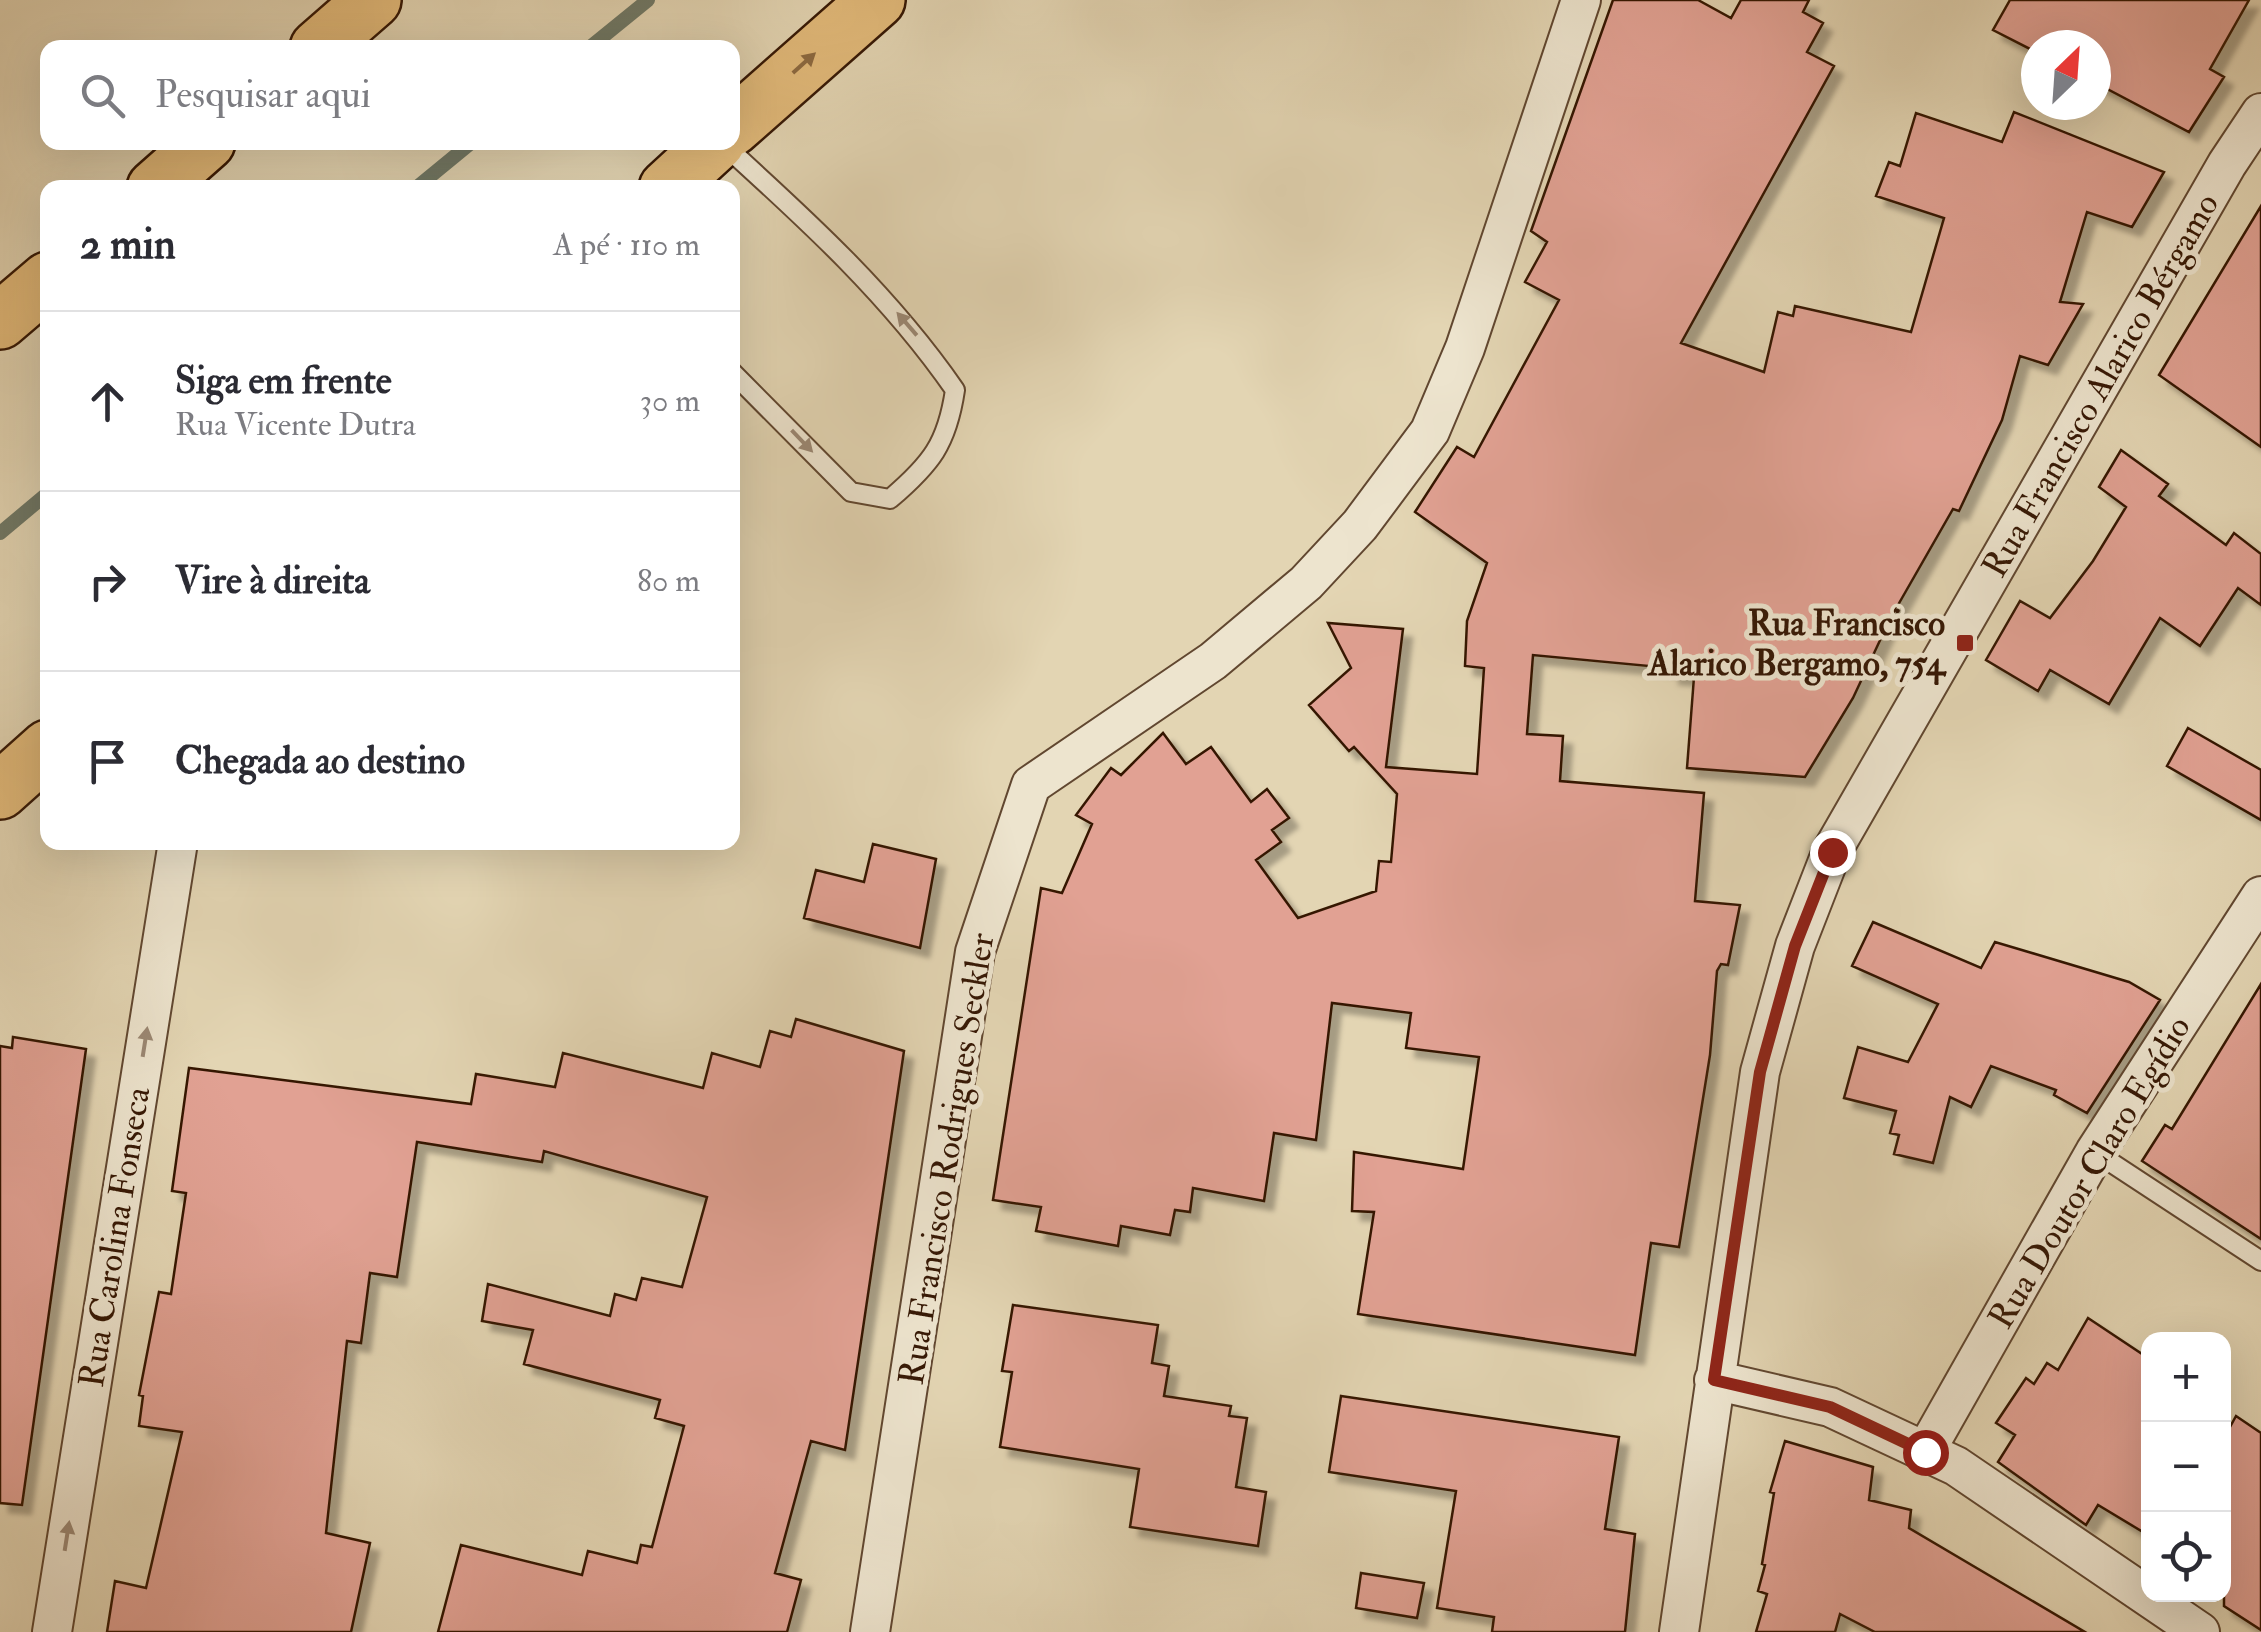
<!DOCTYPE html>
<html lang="pt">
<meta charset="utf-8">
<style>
:root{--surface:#fff;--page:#f7f7f7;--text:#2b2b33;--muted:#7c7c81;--line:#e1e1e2}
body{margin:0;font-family:"IM FELL Double Pica",serif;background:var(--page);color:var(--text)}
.controls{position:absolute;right:30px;bottom:30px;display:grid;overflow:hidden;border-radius:20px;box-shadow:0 10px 40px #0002}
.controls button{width:90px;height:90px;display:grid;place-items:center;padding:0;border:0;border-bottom:2px solid var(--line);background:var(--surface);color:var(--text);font:50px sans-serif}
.compass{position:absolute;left:2021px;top:30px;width:90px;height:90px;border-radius:50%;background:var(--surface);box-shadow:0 10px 40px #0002;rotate:25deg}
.stop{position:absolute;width:30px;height:30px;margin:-22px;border:8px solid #8f2418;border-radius:50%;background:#fff}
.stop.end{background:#8f2418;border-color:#fff;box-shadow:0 2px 10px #0008}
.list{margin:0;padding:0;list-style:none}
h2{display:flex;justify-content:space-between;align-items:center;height:130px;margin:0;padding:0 40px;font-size:42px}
h2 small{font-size:32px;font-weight:400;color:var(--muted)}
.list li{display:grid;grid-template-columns:65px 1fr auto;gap:30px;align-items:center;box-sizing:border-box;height:180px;padding:0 40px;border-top:2px solid var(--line)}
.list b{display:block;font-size:38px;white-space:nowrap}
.list p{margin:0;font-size:32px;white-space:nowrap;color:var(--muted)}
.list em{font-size:32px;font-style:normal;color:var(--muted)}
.icon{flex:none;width:55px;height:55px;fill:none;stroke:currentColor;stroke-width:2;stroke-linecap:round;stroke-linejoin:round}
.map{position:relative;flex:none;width:2261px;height:1632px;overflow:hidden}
.search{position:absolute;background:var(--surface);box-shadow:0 10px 40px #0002;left:40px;top:40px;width:700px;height:110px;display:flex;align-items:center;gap:25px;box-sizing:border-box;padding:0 35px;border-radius:20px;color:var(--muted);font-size:38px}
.panel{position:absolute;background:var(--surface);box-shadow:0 10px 40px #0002;left:40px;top:180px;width:700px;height:670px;border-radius:20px}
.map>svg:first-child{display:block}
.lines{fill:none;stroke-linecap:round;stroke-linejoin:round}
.stream{stroke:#707967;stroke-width:14}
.building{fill:#e1a193;stroke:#361805;stroke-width:2.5;filter:url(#shadow)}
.service-casing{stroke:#614730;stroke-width:22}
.minor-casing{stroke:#614730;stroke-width:42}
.trunk-casing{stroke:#361805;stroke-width:60}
.service{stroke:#ede4ce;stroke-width:18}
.minor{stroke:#ede4ce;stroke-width:38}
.trunk{stroke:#e2ba7a;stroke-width:55}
.oneway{fill:#8c6940}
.oneway2{fill:#9b8874}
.route{stroke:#8f2418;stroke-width:12}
.poi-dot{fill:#8f2418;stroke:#ede4ce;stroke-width:4}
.labels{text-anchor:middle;stroke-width:10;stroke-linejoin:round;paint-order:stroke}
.street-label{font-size:35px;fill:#361805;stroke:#ede4ce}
.poi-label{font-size:35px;font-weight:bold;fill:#361805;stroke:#ede4ce;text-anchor:end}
</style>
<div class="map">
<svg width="2261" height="1632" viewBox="0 0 2261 1632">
<defs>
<filter id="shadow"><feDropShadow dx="9" dy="9" stdDeviation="2.5" flood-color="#0004"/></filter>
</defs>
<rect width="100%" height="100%" fill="#e3d5b3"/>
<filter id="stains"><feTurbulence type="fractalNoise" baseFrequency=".002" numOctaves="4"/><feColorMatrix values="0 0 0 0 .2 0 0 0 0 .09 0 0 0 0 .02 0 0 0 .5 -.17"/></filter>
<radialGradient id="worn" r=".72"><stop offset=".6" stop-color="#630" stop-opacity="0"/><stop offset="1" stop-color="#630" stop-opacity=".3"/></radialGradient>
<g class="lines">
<!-- stream -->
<path class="stream" d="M589,48l59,-48
M416,188l56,-46
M0,533l48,-40"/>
</g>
<!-- building -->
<path class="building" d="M1613,0h85l33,18 10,-18h68l-6,12 20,11 -16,29 27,14 -153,277 83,29 14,-60 15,4 2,-10 116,26 33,-114 -68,-22 13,-34 11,4 16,-53 86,29 12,-30 150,60 -32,55 -45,-15 -27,90 23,2 -35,61 -28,-9 -18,64 -43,91 -6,-2 -63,110 -37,79 -48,79 -118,-9 7,-91 -24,-2 1,-7 -138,-13 -6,79 36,2 -3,45 144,12 -9,108 45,4 -12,60 -7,-1 -4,7 -7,84 -31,192 -28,-4 -16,112 -277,-41 16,-102 -22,-1 2,-59 109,17 16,-112 -73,-9 5,-35 -79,-10 -16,137 -42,-7 -10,68 -71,-13 -3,24 -15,-2 -5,25 -49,-9 -3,20 -82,-15 5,-24 -48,-7 48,-312 21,5 30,-69 -16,-9 35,-47 10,7 42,-42 23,31 25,-17 40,55 16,-13 22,29 -17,12 9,12 -25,18 42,58 78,-27 3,-30 12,1 6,-68 -43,-47 -5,4 -40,-46 42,-37 -23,-45 75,6 -17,138 91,7 7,-106 -19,-2 2,-45 20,-58 -72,-51 42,-65 17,10 85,-157 -34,-18 22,-40 -16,-11z
M2010,0h239l-39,69 14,8 -35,55 -93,-49v-38h-60v7l-43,-22z
M2261,206v241l-102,-72z
M2121,450l47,34 -9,12 67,49 8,-12 27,21v51l-23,-17 -38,58 -40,-28 -51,86 -59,-34 -12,21 -52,-31 34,-59 30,17 43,-57 33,-54 -27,-20z
M2188,728l73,42v50l-94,-54z
M873,844l63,15 -16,89 -116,-30 12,-48 48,12z
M1873,922l108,46 14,-26 134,40 31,18 -73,113 -33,-18 2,-5 -65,-24 -20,41 -21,-10 -17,66 -39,-9 5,-19 -9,-2 6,-22 -52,-13 14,-51 50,15 30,-58 -86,-38z
M2261,984v255l-119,-78 23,-36 7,4z
M796,1019l108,32 -59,399 -34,-9 -36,132 26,7 -14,52h-349l23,-87 121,30 6,-24 49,12 4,-18 11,2 32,-121 -29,-8 5,-18 -136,-36 9,-34 -51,-9 6,-37 122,32 5,-22 21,6 6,-22 40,9 25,-90 -163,-46 -2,11 -125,-20 -20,135 -27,-4 -9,70 -14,-2 -21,192 44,10 -19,89h-244l8,-51 31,7 36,-156 -43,-6 4,-30 -4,-1 20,-103 12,2 15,-101 -14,-2 17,-123 282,36 5,-30 79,13 8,-34 140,35 9,-35 48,14 10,-36 21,6z
M13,1037l73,12 -64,456 -22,-2v-457l12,2z
M1013,1305l145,20 -6,38 17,3 -5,30 67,10 -2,10 18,2 -11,69 30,5 -8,54 -128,-19 9,-58 -139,-22 12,-75 -10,-1z
M2088,1318l60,40v177l-50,-30 -12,20 -88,-63 17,-27 -19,-12 30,-45 8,6 13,-21 11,7z
M1341,1396l278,41 -14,92 30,5 -10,98h-133l2,-15 -57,-9 19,-117 -127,-19z
M2236,1416l25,17v197l-37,-24v-168z
M1785,1441l88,26 -4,33 42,10 -2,18 176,104h-210l-35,-18 -5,18h-79l11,-38 -9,-3 7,-26 -3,-1 12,-71 -4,-1z
M1361,1573l63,10 -7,35 -61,-10z"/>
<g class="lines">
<defs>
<path id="service" d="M723,144c85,77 167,152 232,246 -8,54 -24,74 -65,109l-39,-7 -119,-120
M2095,1152l166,109"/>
<path id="minor" d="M1714,1380l116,27 126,59 244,166
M1925,1452l170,-300 166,-256
M52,1632l126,-790
M870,1632l105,-680 56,-167 182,-124 93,-78 54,-58 70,-94 35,-83 116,-348
M1679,1632l81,-560 35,-126 37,-95 395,-687 34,-51"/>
<path id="trunk" d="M318,48l55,-48
M732,128l145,-128
M155,188l52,-46
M667,188l50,-46
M0,321l48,-41
M0,791l48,-43"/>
</defs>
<!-- service casing -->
<use href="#service" class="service-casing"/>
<!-- minor casing -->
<use href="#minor" class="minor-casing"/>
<!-- trunk casing -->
<use href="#trunk" class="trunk-casing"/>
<!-- service -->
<use href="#service" class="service"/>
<!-- minor -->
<use href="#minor" class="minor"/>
<!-- trunk -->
<use href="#trunk" class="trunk"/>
</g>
<!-- one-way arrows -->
<defs><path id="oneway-solid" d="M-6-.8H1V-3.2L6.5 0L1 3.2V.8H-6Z" transform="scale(2.5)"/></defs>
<use class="oneway" href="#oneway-solid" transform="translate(804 63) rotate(-42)"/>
<g class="oneway2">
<use href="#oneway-solid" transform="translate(907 324) rotate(-131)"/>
<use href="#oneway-solid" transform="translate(802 441) rotate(46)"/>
<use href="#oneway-solid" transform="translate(145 1042) rotate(-81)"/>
<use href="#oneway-solid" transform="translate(67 1536) rotate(-81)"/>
</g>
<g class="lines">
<!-- route -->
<path class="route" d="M1832,852l-37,94 -35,126 -46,308 116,27 95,45"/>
</g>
<!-- markers -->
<rect class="poi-dot" x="1955" y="633" width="20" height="20" rx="5"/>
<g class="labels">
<!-- street labels -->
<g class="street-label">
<text transform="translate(2100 385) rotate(-60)" y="12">Rua Francisco Alarico Bérgamo</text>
<text transform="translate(946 1159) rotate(-81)" y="12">Rua Francisco Rodrigues Seckler</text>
<text transform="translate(2089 1172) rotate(-59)" y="12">Rua Doutor Claro Egídio</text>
<text transform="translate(114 1237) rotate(-81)" y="12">Rua Carolina Fonseca</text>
</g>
<!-- poi labels -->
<g class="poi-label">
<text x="1945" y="635">Rua Francisco<tspan x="1945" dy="40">Alarico Bergamo, 754</tspan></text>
</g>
</g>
<rect width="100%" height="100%" filter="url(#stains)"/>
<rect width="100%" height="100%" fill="url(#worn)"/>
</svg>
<div class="controls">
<button>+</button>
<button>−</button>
<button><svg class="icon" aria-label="locate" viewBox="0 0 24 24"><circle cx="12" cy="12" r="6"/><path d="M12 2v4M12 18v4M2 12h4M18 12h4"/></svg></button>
</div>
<svg class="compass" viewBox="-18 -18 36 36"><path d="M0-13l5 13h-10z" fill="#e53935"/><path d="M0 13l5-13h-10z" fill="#7c7c81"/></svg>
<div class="stop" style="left:1925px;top:1452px"></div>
<div class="stop end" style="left:1832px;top:852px"></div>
<div class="search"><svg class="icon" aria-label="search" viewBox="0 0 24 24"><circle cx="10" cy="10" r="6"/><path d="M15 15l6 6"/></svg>Pesquisar aqui</div>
<section class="panel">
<h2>2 min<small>A pé · 110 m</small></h2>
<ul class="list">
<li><svg class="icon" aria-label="ahead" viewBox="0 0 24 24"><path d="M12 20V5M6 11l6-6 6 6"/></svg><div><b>Siga em frente</b><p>Rua Vicente Dutra</p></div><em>30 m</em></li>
<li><svg class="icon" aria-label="right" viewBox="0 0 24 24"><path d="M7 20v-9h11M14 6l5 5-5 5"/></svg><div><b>Vire à direita</b></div><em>80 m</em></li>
<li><svg class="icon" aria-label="arrive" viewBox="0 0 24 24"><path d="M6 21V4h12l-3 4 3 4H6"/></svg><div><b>Chegada ao destino</b></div></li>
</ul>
</section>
</div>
